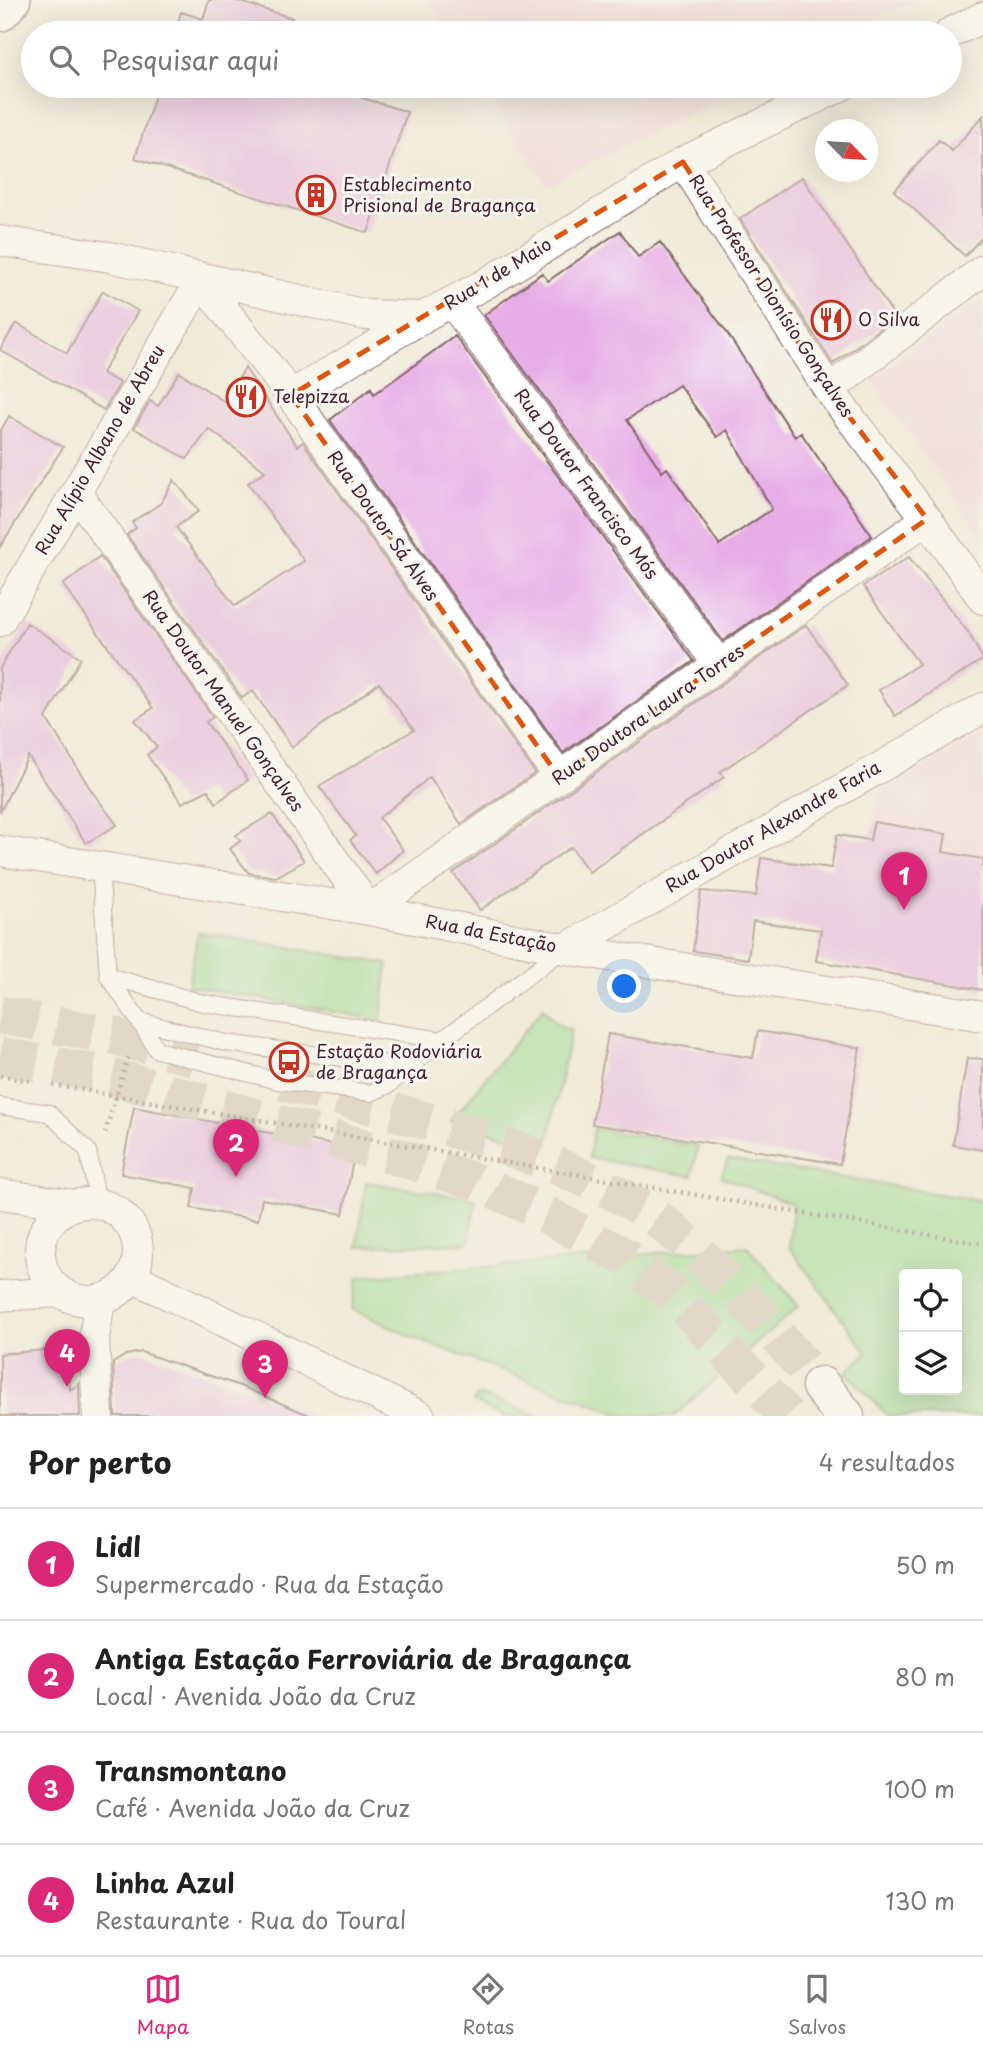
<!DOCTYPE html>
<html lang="pt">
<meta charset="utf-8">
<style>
:root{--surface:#fff;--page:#f6f6f6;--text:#222;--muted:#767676;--line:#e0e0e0;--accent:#db2777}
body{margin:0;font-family:"Playpen Sans",sans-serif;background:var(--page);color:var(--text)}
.controls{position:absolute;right:21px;bottom:21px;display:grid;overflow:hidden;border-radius:7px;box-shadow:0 7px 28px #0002}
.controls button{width:63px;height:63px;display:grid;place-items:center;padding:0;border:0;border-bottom:2px solid var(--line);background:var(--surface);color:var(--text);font:35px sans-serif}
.compass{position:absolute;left:815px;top:119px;width:63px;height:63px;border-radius:50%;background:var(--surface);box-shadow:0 7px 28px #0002;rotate:115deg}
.you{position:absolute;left:625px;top:987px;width:24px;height:24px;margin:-18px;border:5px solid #fff;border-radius:50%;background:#1a73e8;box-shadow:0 0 0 10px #1a73e833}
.badge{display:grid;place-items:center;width:46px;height:46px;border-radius:50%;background:var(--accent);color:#fff;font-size:23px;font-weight:700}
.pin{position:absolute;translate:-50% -58px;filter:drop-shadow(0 2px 4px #0008)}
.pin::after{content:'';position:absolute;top:37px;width:24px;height:21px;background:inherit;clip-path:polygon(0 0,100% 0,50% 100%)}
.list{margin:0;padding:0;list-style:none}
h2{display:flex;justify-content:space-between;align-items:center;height:91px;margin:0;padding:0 28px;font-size:30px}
h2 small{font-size:23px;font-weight:400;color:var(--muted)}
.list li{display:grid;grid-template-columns:46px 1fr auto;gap:21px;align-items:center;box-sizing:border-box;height:112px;padding:0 28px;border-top:2px solid var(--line)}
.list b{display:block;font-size:26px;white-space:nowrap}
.list p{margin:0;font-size:23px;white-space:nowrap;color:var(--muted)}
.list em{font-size:23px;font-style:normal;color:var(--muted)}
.icon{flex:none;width:38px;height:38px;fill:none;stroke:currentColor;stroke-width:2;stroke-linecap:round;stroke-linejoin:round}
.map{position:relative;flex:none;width:983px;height:1416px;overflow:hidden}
.search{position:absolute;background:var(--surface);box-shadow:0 7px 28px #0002;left:21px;right:21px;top:21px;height:77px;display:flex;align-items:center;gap:18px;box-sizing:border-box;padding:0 24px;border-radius:38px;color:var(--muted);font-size:26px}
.sheet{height:539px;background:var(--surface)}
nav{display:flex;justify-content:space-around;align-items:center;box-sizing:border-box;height:98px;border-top:2px solid var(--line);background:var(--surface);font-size:19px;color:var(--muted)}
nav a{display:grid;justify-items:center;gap:4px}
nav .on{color:var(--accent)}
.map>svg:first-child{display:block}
.built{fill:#f3cfdf}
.green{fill:#98db93;stroke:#717d5f;stroke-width:2;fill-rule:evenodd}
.building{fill:#e7ade7;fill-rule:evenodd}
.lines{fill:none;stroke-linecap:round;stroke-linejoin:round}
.primary-tunnel{stroke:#cfc2b5;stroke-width:38;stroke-dasharray:38 19;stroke-linecap:butt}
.service-casing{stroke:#846668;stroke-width:18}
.minor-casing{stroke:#846668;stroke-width:32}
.secondary-casing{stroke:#846668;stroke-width:41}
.primary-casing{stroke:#846668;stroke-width:41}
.path{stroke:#846668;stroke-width:4.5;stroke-dasharray:2 5;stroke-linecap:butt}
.service{stroke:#fff;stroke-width:16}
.minor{stroke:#fff;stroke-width:30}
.secondary{stroke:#fff;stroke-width:38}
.primary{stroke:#fff;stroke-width:38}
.marked{fill:none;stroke:#e0560e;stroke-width:5;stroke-dasharray:14 9;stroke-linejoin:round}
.labels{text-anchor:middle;stroke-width:6;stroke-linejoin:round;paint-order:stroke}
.poi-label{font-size:18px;fill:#4a1f2b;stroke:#f6f6f2;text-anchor:start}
.street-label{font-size:18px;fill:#4a1f2b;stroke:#f6f6f2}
</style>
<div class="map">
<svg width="983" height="1416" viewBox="0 0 983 1416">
<rect width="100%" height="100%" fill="#f6f6f2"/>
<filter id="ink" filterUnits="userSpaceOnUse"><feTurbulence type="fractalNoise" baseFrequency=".0143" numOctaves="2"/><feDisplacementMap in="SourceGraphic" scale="14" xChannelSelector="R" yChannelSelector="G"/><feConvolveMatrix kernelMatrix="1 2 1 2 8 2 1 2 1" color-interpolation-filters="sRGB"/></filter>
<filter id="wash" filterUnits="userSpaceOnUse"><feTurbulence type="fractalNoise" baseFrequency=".00686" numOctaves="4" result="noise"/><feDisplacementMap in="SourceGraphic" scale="28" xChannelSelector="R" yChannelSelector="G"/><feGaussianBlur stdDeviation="1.57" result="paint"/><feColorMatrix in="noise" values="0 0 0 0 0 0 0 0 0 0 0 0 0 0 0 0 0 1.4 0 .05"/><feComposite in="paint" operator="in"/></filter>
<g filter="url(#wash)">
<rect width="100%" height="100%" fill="#f0ebd8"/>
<!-- built -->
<path class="built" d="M428,0h488l-67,33h-400z
M483,86h261l-198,99z
M983,298v241l-112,-160z
M983,732v258l-167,-29 21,-126 33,5 9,-47z"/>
<!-- green -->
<path class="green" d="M198,932l190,32 -7,56 -193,-34z
M543,1008l14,16 14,6 -24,117 -96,-26z
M594,1128l104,18 -6,30 -103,-18z
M728,1159l255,42v215h-95l-42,-44 21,-19 -78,-106 4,-43 -72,-27zM904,1274h53v116h-53z
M366,1182l110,17 -7,44 -112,4z
M747,1246l52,60 -125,110h-49l-209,-77 -64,-30 6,-32z
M479,1395l59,21h-35l-30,-14z"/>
<g id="blocks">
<!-- building -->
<path class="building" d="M209,0h25l58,18 -5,15h-112l6,-21 22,7z
M158,86h167l82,26 -39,121 -233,-75z
M983,116v120l-18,20 -71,-65 45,-51 13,11z
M802,177l93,140 -62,47 -93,-145z
M620,231l18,26 22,-15 65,88 70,107 6,-4 71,103 -149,105 -239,-326 58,-42 6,8zM679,385l38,52 10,-7 45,79 -53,36 -52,-77 -5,4 -35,-52z
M103,291l35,20 -36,62 18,10 -16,27 -104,-60 16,-27 51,30z
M455,336l239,325 -131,92 -233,-333 41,-32 3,6z
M245,368l52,78 6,-4 232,331 -74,51 -31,-47 -51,41 24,32 -27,24 -26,-34 6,-4 -37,-50 95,-56 -35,-47 -87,64 -39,-56 -11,7 -115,-163 9,-7 -4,-6 29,-19 13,-23 25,31 -23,16 59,79 69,-45 -56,-78 17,-12 -56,-42 -22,30 -53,-31 16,-27 8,5 21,-34 46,30z
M9,416l54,31 -63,100v-115z
M100,556l113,161 -7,5 42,58 -32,23 -8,-13 -26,13 -35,-48 10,-8 -22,-27 18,-12 -90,-123z
M909,557l59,75 15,27 -88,57 -16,-26 40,-26 -56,-78z
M27,623l54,35 -35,60 45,72 26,35 -31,18 -58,-87 -28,56v-144z
M806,625l42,60 -128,87 4,5 -135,95 -18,-25 -91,63 -27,-37z
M272,814l32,47 -28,16 -27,-4 -19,-24 10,-8 -4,-6z
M874,822l72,12 -3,18 40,7v131l-167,-29 5,-31 -68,-9 -5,38 -55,-8 8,-60 55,5 5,-38 70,10 6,-33 33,5z
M758,1031l102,17 -20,116 -248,-40 16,-90 145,24z
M967,1058l16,1v91l-30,-5z
M134,1107l221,42 -12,65 -81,-15 -4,21 -67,-12 4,-20 -74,-14z
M67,1348l3,42 9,-6 1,32h-80v-62z
M141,1352l99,34 71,30h-196l-2,-53 13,-8z"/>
</g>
</g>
<g filter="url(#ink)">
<use href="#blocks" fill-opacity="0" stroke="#846668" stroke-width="2"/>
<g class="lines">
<!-- primary-tunnel -->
<path class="primary-tunnel" d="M0,1015l115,21 80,22
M0,1056l102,18 306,86 71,23 51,23 97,52 46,36 114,122
M283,1082c103,28 208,52 305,98 23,11 49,23 70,39 62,48 111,108 163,167"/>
<defs>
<path id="service" d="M100,867l8,109 95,27 239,37
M108,976l31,45 87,22 188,24
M139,1021l18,29 121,31 93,12 18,-8 53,-45 122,-91
M0,1106l49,7 39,38 10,53"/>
<path id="minor" d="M950,33l33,-16
M683,162l146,228 98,129 56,80
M0,241l110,16 256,58 57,2 62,-33 198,-122 158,-76
M201,280l90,115 268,382
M453,303l266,362
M829,390l154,-120
M291,395l130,-76
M76,492l293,418 558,-391
M0,621l201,-341
M0,851l369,59 196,39 418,67
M565,949l418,-241
M0,1194l75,11
M40 1252a49 49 0 1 1 98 0a49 49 0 1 1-98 0Z
M132,1277l288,139
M0,1296l60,-4
M98,1416l-4,-78 6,-37"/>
<path id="secondary" d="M0,12l11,-12"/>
<path id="primary" d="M821,1386l24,30"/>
</defs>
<!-- service casing -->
<use href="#service" class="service-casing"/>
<!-- minor casing -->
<use href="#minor" class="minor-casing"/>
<!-- secondary casing -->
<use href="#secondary" class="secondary-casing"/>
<!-- primary casing -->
<use href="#primary" class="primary-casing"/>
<!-- path -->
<path class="path" d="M0,1076l30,5
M53,1085l930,159
M105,1133l24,-79"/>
<!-- service -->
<use href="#service" class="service"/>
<!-- minor -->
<use href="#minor" class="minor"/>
<!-- secondary -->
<use href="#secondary" class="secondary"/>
<!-- primary -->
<use href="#primary" class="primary"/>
</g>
</g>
<!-- marked area -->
<path d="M0 0H983V1416H0ZM683,162l146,228 98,129 -368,258 -268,-382z" fill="#f0ebd8" fill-opacity=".55" fill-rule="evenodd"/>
<path class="marked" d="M683,162l146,228 98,129 -368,258 -268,-382z"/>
<!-- icons -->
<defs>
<symbol id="building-ring" viewBox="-11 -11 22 22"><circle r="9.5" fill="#f6f6f2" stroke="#c8321e" stroke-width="1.5"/><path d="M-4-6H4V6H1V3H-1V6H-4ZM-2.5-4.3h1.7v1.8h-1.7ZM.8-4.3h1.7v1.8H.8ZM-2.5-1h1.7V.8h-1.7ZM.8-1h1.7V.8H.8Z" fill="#c8321e"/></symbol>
<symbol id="restaurant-ring" viewBox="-11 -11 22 22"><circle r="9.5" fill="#f6f6f2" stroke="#c8321e" stroke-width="1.5"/><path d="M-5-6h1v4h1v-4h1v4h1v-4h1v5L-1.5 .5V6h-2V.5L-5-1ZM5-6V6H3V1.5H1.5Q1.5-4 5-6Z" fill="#c8321e"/></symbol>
<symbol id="bus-ring" viewBox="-11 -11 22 22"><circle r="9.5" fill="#f6f6f2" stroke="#c8321e" stroke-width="1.5"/><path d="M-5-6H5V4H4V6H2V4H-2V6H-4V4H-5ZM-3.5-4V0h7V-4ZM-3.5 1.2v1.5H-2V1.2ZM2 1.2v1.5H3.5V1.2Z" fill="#c8321e"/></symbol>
</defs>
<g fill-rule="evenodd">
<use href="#building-ring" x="294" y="173" width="44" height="44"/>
<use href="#restaurant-ring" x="809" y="298" width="44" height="44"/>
<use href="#restaurant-ring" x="224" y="375" width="44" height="44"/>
<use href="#bus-ring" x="267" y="1040" width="44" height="44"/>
</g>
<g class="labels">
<!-- poi labels -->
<g class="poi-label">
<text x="343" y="191">Establecimento<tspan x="343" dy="21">Prisional de Bragança</tspan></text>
<text x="858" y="326">O Silva</text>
<text x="273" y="403">Telepizza</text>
<text x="316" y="1058">Estação Rodoviária<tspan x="316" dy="21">de Bragança</tspan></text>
</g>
<!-- street labels -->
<g class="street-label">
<text transform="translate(498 274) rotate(-31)" y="6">Rua 1 de Maio</text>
<text transform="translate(771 296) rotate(57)" y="6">Rua Professor Dionísio Gonçalves</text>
<text transform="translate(100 450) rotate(-60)" y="6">Rua Alípio Albano de Abreu</text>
<text transform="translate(586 484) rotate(54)" y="6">Rua Doutor Francisco Mós</text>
<text transform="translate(383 526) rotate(55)" y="6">Rua Doutor Sá Alves</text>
<text transform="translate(223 701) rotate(55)" y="6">Rua Doutor Manuel Gonçalves</text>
<text transform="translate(648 715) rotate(-35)" y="6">Rua Doutora Laura Torres</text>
<text transform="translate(773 827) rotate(-30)" y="6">Rua Doutor Alexandre Faria</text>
<text transform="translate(491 934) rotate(11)" y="6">Rua da Estação</text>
</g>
</g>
</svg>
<div class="controls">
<button><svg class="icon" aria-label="locate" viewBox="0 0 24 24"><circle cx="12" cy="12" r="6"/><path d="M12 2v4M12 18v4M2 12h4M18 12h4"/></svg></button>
<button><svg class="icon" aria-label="layers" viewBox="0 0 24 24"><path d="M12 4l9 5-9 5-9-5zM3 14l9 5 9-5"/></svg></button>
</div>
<svg class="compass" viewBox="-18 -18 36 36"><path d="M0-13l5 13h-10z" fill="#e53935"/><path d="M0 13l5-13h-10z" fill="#767676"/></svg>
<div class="you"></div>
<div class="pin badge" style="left:904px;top:910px">1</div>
<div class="pin badge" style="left:236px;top:1177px">2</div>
<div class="pin badge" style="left:265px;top:1398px">3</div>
<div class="pin badge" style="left:67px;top:1387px">4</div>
<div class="search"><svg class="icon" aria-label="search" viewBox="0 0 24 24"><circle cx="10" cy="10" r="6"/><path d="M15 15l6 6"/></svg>Pesquisar aqui</div>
</div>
<section class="sheet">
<h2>Por perto<small>4 resultados</small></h2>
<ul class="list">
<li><span class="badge">1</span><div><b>Lidl</b><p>Supermercado · Rua da Estação</p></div><em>50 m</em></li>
<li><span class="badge">2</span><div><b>Antiga Estação Ferroviária de Bragança</b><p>Local · Avenida João da Cruz</p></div><em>80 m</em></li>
<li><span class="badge">3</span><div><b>Transmontano</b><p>Café · Avenida João da Cruz</p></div><em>100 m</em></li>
<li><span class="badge">4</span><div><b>Linha Azul</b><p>Restaurante · Rua do Toural</p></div><em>130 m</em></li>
</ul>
</section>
<nav>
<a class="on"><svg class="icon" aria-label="map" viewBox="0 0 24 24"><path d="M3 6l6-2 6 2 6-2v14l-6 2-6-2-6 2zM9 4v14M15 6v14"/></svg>Mapa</a>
<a><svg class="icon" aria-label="directions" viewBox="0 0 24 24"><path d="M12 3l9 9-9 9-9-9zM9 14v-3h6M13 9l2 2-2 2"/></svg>Rotas</a>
<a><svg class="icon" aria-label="saved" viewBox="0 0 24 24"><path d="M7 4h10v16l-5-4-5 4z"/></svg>Salvos</a>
</nav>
